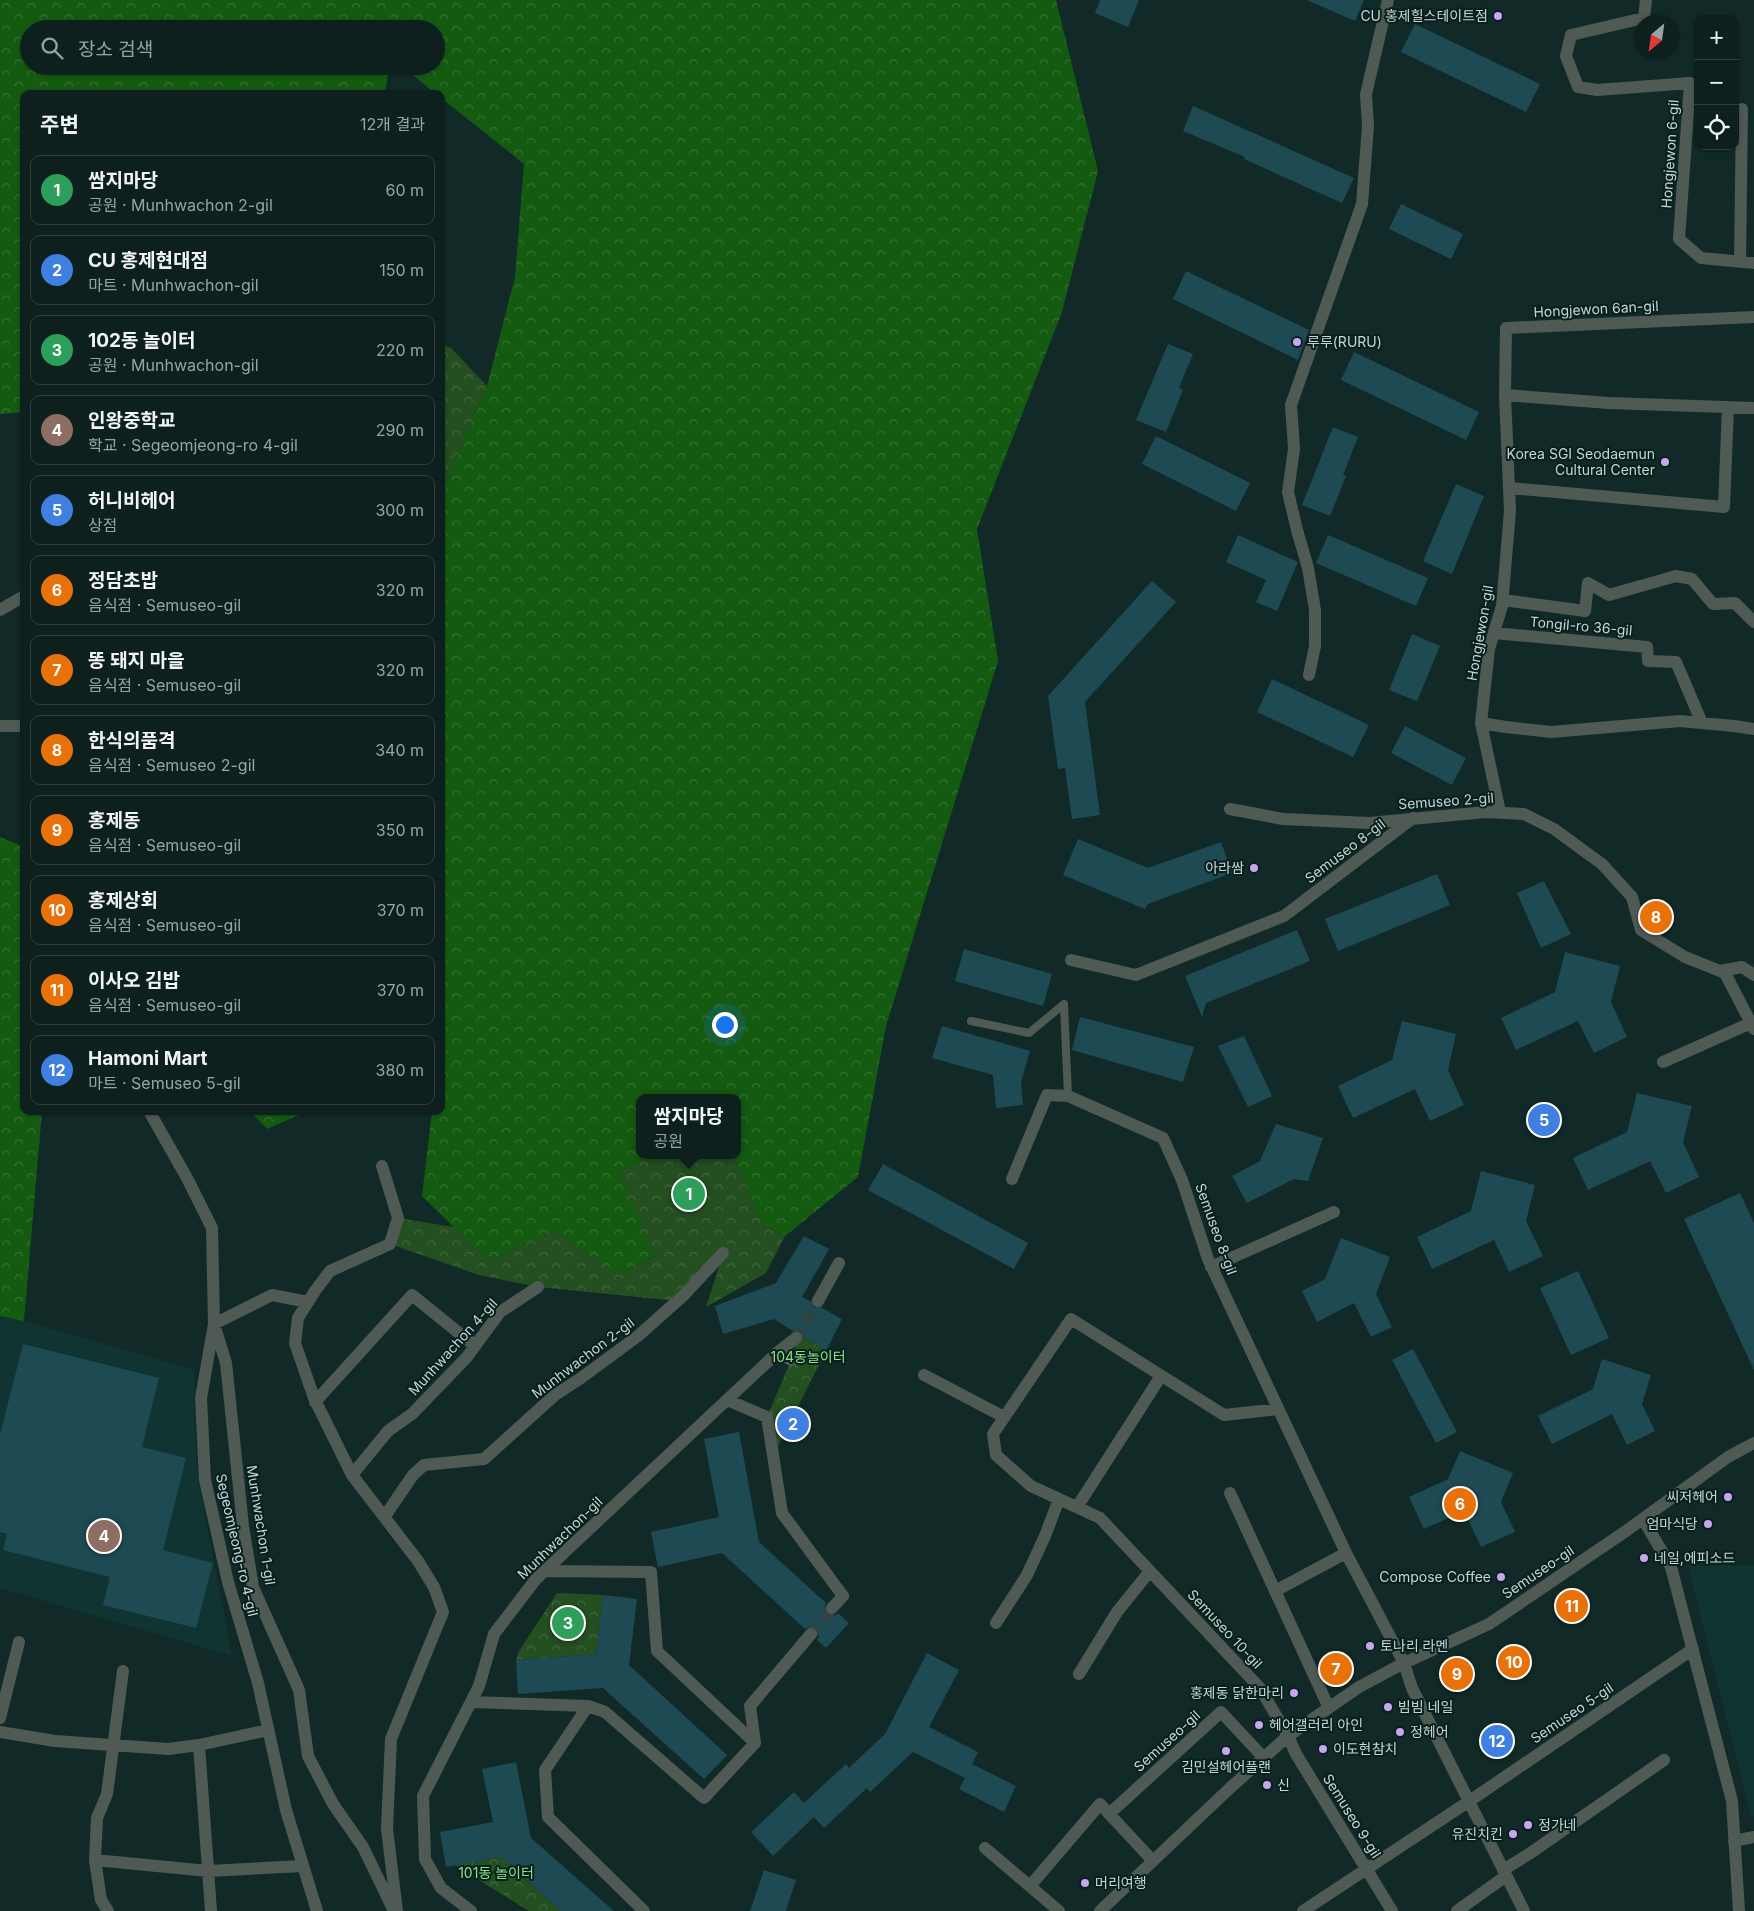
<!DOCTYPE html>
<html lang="ko">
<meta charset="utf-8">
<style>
:root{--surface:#0d201e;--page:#162827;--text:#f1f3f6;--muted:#9aa3a4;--line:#2d3e3c;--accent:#ea580c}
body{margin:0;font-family:Inter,"Noto Sans KR",sans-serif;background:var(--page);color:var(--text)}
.controls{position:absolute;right:15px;top:15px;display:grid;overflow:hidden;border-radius:10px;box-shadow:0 1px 4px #0004}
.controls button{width:45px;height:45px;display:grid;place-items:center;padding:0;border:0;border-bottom:1px solid var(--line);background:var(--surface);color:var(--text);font:25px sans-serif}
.compass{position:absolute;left:1634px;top:15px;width:45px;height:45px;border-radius:50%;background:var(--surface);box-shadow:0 1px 4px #0004;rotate:209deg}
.you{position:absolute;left:724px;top:1024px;width:18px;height:18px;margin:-12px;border:4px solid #fff;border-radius:50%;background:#1a73e8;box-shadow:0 0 0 8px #1a73e833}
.badge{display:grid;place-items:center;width:32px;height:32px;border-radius:50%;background:var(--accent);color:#fff;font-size:16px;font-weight:700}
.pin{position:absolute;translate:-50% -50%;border:2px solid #fff;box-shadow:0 1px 5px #0006}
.popup{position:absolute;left:636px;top:1094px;width:105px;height:65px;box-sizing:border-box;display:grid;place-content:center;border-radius:10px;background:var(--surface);filter:drop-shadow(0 1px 4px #0005);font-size:16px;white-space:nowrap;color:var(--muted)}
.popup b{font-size:19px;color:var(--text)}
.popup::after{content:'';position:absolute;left:50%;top:100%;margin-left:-10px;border:10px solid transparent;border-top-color:var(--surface)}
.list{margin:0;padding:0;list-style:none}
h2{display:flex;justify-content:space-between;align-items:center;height:65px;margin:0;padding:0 20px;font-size:21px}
h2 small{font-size:16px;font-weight:400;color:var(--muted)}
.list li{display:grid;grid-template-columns:32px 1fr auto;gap:15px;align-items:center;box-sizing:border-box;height:70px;margin:0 10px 10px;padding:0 10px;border:1px solid var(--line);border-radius:10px}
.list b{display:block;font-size:19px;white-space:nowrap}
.list p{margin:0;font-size:16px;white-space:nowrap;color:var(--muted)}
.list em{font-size:16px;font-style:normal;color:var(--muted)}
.icon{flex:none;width:28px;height:28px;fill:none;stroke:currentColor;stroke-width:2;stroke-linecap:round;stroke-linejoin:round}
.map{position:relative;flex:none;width:1754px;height:1911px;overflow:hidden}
.search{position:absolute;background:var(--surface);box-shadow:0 1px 4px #0004;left:20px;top:20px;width:425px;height:55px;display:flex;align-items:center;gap:12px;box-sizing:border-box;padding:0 18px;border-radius:28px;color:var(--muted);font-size:19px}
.panel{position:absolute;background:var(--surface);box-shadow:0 1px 4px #0004;left:20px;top:90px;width:425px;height:1025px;border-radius:10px}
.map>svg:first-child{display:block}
.built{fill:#103431}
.forest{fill:url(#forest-crowns)}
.park{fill:url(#park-crowns)}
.building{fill:#1e4a53}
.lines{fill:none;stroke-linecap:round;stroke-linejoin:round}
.street-tunnel{stroke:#2c4442;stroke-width:12;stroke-dasharray:12 6;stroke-linecap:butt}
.lane{stroke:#505a55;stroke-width:8}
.street{stroke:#505a55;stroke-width:12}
.poi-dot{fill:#c9a5ee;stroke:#07201e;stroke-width:2}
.labels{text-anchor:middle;stroke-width:4;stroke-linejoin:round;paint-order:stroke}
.poi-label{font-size:14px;fill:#c7d5d3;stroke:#07201e;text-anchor:start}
.street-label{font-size:14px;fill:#c7d5d3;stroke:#07201e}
.park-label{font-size:14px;fill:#8ae383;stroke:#07201e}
</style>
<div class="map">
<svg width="1754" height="1911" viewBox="0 0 1754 1911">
<defs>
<pattern id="forest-crowns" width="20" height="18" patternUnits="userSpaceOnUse" patternTransform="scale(1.25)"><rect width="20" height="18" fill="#145b11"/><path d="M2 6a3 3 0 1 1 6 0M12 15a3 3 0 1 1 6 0" fill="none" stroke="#357233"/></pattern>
<pattern id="park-crowns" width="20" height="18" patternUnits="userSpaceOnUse" patternTransform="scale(1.25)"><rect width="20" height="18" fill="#244f21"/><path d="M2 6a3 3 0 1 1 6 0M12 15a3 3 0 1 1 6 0" fill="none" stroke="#426740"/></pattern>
</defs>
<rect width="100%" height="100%" fill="#112a28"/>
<!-- built -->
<path class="built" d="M0,1316l24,5 171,49 -1,40 5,74 33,172 -232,-68z
M1754,1565v251h-3l-63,-250z"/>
<!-- forest -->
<path class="forest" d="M0,0h1056l42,171 -36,141 -85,217 21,132 -112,365 -28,151 -73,59 -22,-11 -30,-70h5v-57h-98v57h17l-37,16 35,85 -37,19 -63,-44 -67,30 -66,-65 10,-85h9v-635l5,6 41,-96 28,-109 9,-113 -83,-66v-4h-5l-34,-28h34v-37h-407v37h360l-4,28h-361v318l-24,2z
M0,837l24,10v264h18l-18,210 -24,-5z
M250,1111h58l-41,18z"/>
<!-- park -->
<path class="park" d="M441,344l10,4 36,38 -41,96 -5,-6z
M657,1155h76l30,70 22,11 -19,37 -60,34 17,-52 -45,46 -140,-14 -59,-12 -89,-31 8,-26 56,9 34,34 67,-30 63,44 37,-19 -36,-85z
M799,1334l27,17 -49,97 -10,-31 24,-57z
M557,1593l46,2 -7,59 -80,6 3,-9z
M500,1857l61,54h-32l-74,-46z"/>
<!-- building -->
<path class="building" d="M1100,0h39l-11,27 -33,-14z
M1307,0h57l-9,21z
M1415,24l125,60 -14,28 -125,-60z
M1193,106l161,72 -12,25 -98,-44 1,-2 -62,-26z
M1401,204l62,30 -12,25 -62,-30z
M1186,271l123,59 -11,30 -125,-61z
M1168,344l25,10 -14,34 4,2 -17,42 -30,-12z
M1354,352l125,60 -13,28 -125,-60z
M1333,427l25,10 -15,38 3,1 -16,40 -28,-11z
M1156,436l94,47 -14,28 -94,-47z
M1456,484l28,12 -32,78 -29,-13z
M1238,535l60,27 -21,49 -21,-9 10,-22 -40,-18z
M1328,535l100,43 -12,28 -100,-43z
M1152,581l24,21 -91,100 15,113 -28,4 -7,-51 -7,1 -10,-73z
M1412,634l28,12 -23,55 -28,-11z
M1272,679l97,46 -16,32 -96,-45z
M1405,726l61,32 -14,27 -61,-32z
M1078,839l70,29 73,-26 11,31 -84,31 -3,5 -82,-34z
M1437,874l13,31 -112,46 -13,-32z
M1544,881l27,53 -30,14 -24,-55z
M1297,930l13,31 -104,42 -4,14 -17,-41z
M964,949l88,25 -9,32 -88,-25z
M1565,952l55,14 -9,36 16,35 -33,16 -16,-32 -62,29 -15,-32 54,-26z
M1080,1017l114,30 -11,35 -111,-32z
M1402,1021l54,13 -8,36 16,35 -34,16 -15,-32 -62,29 -15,-32 54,-26z
M942,1026l88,25 -9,31 2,23 -27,3 -3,-33 -61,-17z
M1244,1036l28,60 -24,11 -30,-61z
M1637,1093l55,13 -9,36 16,35 -33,16 -16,-32 -62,29 -15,-32 54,-26z
M1276,1124l47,14 -15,43 -14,-2 -47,24 -15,-27 28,-15z
M883,1164l145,79 -14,26 -146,-79z
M1481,1171l54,14 -9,36 17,35 -34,16 -15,-32 -62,29 -15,-32 54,-26z
M1740,1193l14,30v147l-70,-151z
M804,1236l25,13 -27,48 8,4 4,7h8l20,11 -16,32 -22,-14 -5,-6h-6l-19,-12 -51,15 -8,-28 61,-23z
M1341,1238l49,19 -14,37 16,33 -21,10 -17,-34 -37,19 -15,-31 23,-12z
M1578,1271l31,67 -38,17 -31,-67z
M23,1344l136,34 -17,69 44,11 -23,92 50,13 -17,65 -93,-23 7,-28 -107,-27 4,-16 -7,-2v-97z
M1413,1349l44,83 -21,11 -44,-83z
M1602,1359l49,16 -9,29 13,27 -28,14 -15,-31 -60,30 -14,-28 55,-27z
M739,1432l20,110 67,61 -2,7 3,4 7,2 4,-3 11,10 -23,25 -9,-8 2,-5 -2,-7 -5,-2 -7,3 -83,-76 -64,14 -7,-35 68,-15 -15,-78z
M1460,1451l53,22 -12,29 14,30 -34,15 -17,-36 -40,18 -15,-32 39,-18z
M603,1595l34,4 -8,66 98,90 -23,24 -101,-91 -85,6 -2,-34 80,-6z
M927,1653l32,17 -30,57 49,25 -6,12 44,22 -12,26 -45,-23 6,-11 -52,-26 -43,40 -3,-4 -43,40 -10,-11 -41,39 -22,-24 43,-40 10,11 42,-39 3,4 36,-34z
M516,1762l15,76 83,73h-53l-61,-54 -54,10 -6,-35 53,-10 -11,-53z
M764,1870l32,10 -10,31h-36z"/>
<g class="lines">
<!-- street-tunnel -->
<path class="street-tunnel" d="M796,1338l22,-37
M811,1634l21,-26"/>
<!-- lane -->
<path class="lane" d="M971,1021l58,12 35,-29 4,92"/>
<!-- street -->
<path class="street" d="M1646,0l-2,18 -73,17 -5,21 12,31 19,3 93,-7 -11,156 22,19 53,5
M1740,262l2,-153
M1505,395l104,8 145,5
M1509,488l215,19 4,-100
M1503,600l82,11 3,-28 21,12 67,-19 16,3 21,25 22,-1 19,19
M0,610l24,-14
M1494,633l153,14 1,14 28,1 26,61
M1309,675l6,-29v-36l-7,-42 -11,-38 -9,-38 6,-43 -3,-44 71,-201 6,-78 -2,-32 22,-94
M1481,723l25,4 45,5 129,-11 54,5 20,3
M0,726h24
M1230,809l53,10 86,4 117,-11 38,2 30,15 48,35 30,33 9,33 44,27 40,16 29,56
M1500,812l-19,-89 8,-74 13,-43 8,-95 -5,-116 1,-67 248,-11
M1071,960l65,15 148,-59 129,-98
M1720,971l22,-4 12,8
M1663,1062l88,-39
M149,1111l38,67 25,50 2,96 -13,74 4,82 23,102 30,101 28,127 31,101
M382,1166l16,52 -8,26 -60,27 -15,20 -17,27 -3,25 19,55 38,77 66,86 16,26 9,25 -52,127 -4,90 10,82
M1012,1179l35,-84 21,1 95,42 19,42 26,79 138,294 58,110 8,25 112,223
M1211,1267l123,-55
M818,1301l21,-38
M308,1302l-36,-7 -58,29 12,39 17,163 10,61 46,103 9,66 25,48 30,43 31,64
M778,1352l13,8
M924,1375l80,42
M727,1400l40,17 15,96 61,83 -11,12
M315,1402l97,-107 63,51
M1278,1409l-54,6 -153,-96 -78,115 3,21 35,31 69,32 160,170 28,48 8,18 96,157
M352,1475l36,-44 24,-17 55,-57 33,-45 38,-25
M1230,1493l99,215
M1077,1507l84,-131
M385,1516l28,-41 11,-10 60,-6 71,-64 26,-17 57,-42 46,-41 39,-42
M1643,1519l28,48 61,234 7,110
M544,1571l107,1 6,79 98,92 -51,55 -99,-86 -17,-6
M1275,1591l71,-38
M996,1623l31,-48 18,-39 14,-37
M1079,1674l38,-62 33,-41
M471,1702l117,4 -43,64 3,47 96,94
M0,1718l19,-76
M0,1732l55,9 113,8 31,-4 69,-15
M755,1743l-5,-37 61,-72
M199,1745l12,166
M1109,1814l112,-102 43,46
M1734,1841l20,-4
M985,1848l74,63
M95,1860l113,11 95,-5
M1503,1870l26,-16 135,-94
M1030,1886l70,-82 53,57
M108,1911l-7,-11 -6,-40 2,-42 10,-24 16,-123
M471,1911l-30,-23 -16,-29 -2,-63 56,-110 15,-52 42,-55 242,-227 18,-14
M1100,1911l130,-123 58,-52 71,-49 45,-24 85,-39 137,-93 102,-74 26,-14
M1303,1911l165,-109 225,-153
M1457,1911l49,-35"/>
</g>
<!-- markers -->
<g class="poi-dot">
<circle cx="1498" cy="16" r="5"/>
<circle cx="1297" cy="342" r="5"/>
<circle cx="1665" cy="462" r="5"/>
<circle cx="1254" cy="868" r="5"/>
<circle cx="1728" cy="1497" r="5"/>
<circle cx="1708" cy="1524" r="5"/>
<circle cx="1644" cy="1558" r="5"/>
<circle cx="1501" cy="1577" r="5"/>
<circle cx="1370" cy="1646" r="5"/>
<circle cx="1294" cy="1693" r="5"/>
<circle cx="1388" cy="1707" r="5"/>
<circle cx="1259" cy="1725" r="5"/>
<circle cx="1400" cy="1732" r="5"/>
<circle cx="1323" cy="1749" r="5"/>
<circle cx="1226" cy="1751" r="5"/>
<circle cx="1267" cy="1785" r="5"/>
<circle cx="1528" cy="1825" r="5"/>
<circle cx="1513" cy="1834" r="5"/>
<circle cx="1085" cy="1883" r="5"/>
</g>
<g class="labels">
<!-- poi labels -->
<g class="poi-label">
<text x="1488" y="21" text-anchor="end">CU 홍제힐스테이트점</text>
<text x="1307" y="347">루루(RURU)</text>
<text x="1655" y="459" text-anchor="end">Korea SGI Seodaemun<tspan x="1655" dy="16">Cultural Center</tspan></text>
<text x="1244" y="873" text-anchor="end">아라쌈</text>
<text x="1718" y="1502" text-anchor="end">씨저헤어</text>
<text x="1698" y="1529" text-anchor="end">엄마식당</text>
<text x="1654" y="1563">네일,에피소드</text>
<text x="1491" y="1582" text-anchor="end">Compose Coffee</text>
<text x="1380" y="1651">토나리 라멘</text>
<text x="1284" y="1698" text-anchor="end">홍제동 닭한마리</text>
<text x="1398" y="1712">빔빔 네일</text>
<text x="1269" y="1730">헤어갤러리 아인</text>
<text x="1410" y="1737">정헤어</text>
<text x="1333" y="1754">이도현참치</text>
<text x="1226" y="1772" text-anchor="middle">김민설헤어플랜</text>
<text x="1277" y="1790">신</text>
<text x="1538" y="1830">정가네</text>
<text x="1503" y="1839" text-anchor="end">유진치킨</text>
<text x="1095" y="1888">머리여행</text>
</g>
<!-- street labels -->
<g class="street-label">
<text transform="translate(1670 154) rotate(-86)" y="5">Hongjewon 6-gil</text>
<text transform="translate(1596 309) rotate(-3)" y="5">Hongjewon 6an-gil</text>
<text transform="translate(1581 626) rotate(5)" y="5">Tongil-ro 36-gil</text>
<text transform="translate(1480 633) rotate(-80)" y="5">Hongjewon-gil</text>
<text transform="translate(1446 801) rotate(-4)" y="5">Semuseo 2-gil</text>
<text transform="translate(1345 851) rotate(-37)" y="5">Semuseo 8-gil</text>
<text transform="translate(1216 1229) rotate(70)" y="5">Semuseo 8-gil</text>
<text transform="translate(453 1347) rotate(-48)" y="5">Munhwachon 4-gil</text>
<text transform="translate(583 1358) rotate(-37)" y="5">Munhwachon 2-gil</text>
<text transform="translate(261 1525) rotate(81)" y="5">Munhwachon 1-gil</text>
<text transform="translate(560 1538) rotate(-44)" y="5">Munhwachon-gil</text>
<text transform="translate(237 1545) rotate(77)" y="5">Segeomjeong-ro 4-gil</text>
<text transform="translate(1538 1572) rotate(-34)" y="5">Semuseo-gil</text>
<text transform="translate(1225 1629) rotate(47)" y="5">Semuseo 10-gil</text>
<text transform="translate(1572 1713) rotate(-34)" y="5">Semuseo 5-gil</text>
<text transform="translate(1167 1741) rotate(-42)" y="5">Semuseo-gil</text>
<text transform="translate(1352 1816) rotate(58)" y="5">Semuseo 9-gil</text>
</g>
<!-- park labels -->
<g class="park-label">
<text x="808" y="1362">104동놀이터</text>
<text x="496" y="1878">101동 놀이터</text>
</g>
</g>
</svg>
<div class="controls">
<button>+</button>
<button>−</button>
<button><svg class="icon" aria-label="locate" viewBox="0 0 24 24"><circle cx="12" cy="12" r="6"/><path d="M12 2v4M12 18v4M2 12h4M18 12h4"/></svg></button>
</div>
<svg class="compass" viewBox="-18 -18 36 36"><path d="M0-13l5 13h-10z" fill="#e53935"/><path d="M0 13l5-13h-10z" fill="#9aa3a4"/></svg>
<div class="you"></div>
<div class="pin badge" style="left:689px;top:1194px;background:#2e9e5b">1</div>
<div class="popup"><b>쌈지마당</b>공원</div>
<div class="pin badge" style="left:793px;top:1424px;background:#3f7fe0">2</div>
<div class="pin badge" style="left:568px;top:1623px;background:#2e9e5b">3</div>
<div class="pin badge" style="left:104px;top:1536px;background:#8d6e63">4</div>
<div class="pin badge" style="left:1544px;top:1120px;background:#3f7fe0">5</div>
<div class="pin badge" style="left:1460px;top:1504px;background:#e8710a">6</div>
<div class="pin badge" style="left:1336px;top:1669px;background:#e8710a">7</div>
<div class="pin badge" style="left:1656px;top:917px;background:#e8710a">8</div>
<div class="pin badge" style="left:1457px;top:1674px;background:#e8710a">9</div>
<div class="pin badge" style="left:1514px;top:1662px;background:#e8710a">10</div>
<div class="pin badge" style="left:1572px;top:1606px;background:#e8710a">11</div>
<div class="pin badge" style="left:1497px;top:1741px;background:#3f7fe0">12</div>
<div class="search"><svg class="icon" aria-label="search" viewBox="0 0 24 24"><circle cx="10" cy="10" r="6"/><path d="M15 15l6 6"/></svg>장소 검색</div>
<section class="panel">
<h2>주변<small>12개 결과</small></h2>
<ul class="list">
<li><span class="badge" style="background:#2e9e5b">1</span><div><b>쌈지마당</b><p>공원 · Munhwachon 2-gil</p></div><em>60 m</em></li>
<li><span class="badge" style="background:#3f7fe0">2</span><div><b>CU 홍제현대점</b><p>마트 · Munhwachon-gil</p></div><em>150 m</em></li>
<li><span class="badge" style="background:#2e9e5b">3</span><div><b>102동 놀이터</b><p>공원 · Munhwachon-gil</p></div><em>220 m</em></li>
<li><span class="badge" style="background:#8d6e63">4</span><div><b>인왕중학교</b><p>학교 · Segeomjeong-ro 4-gil</p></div><em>290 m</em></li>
<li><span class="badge" style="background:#3f7fe0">5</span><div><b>허니비헤어</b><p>상점</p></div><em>300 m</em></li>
<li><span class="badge" style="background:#e8710a">6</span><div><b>정담초밥</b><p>음식점 · Semuseo-gil</p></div><em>320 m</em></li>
<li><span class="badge" style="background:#e8710a">7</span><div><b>똥 돼지 마을</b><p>음식점 · Semuseo-gil</p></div><em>320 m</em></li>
<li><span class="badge" style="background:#e8710a">8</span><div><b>한식의품격</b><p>음식점 · Semuseo 2-gil</p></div><em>340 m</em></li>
<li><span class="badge" style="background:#e8710a">9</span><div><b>홍제동</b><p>음식점 · Semuseo-gil</p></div><em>350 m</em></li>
<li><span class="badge" style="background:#e8710a">10</span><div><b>홍제상회</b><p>음식점 · Semuseo-gil</p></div><em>370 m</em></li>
<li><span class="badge" style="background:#e8710a">11</span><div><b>이사오 김밥</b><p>음식점 · Semuseo-gil</p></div><em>370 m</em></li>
<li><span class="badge" style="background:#3f7fe0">12</span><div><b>Hamoni Mart</b><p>마트 · Semuseo 5-gil</p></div><em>380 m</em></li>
</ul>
</section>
</div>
